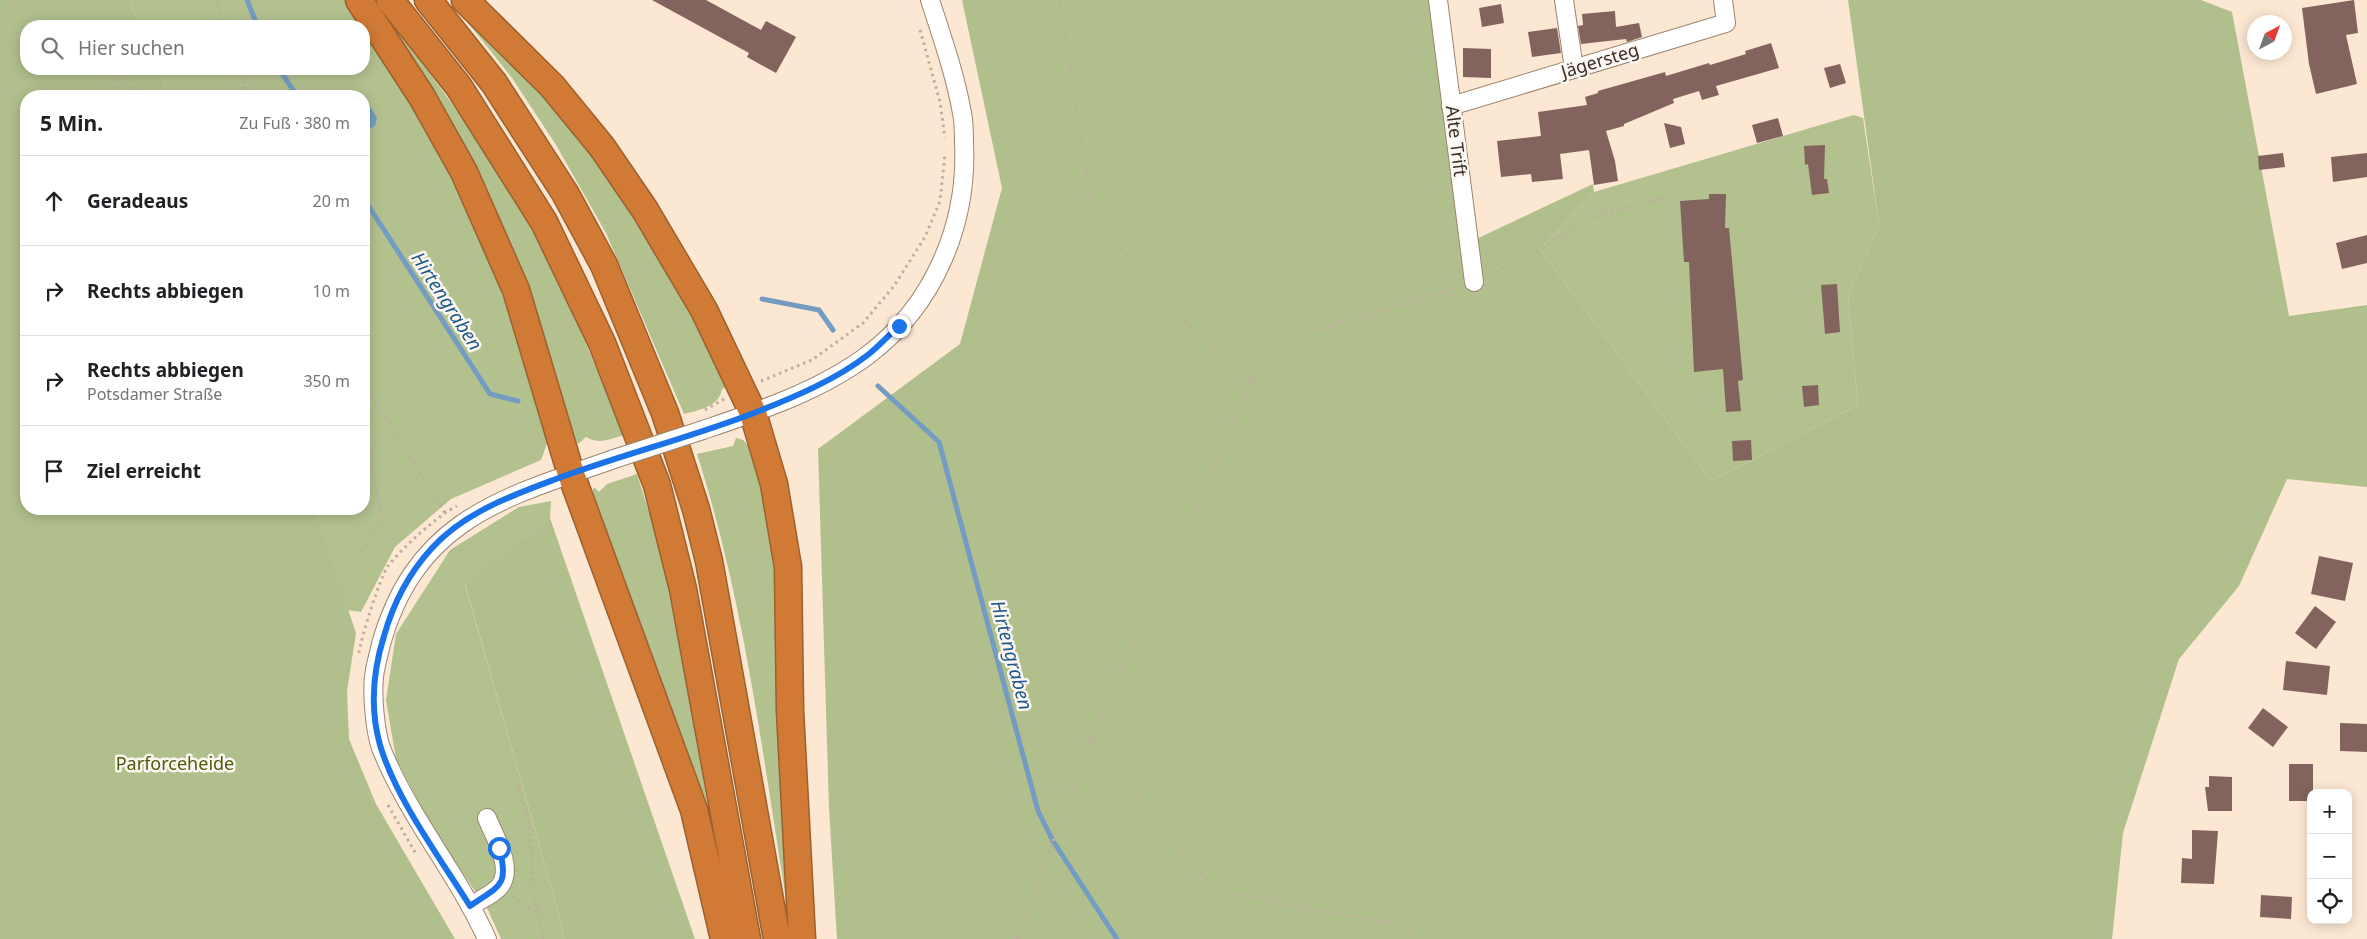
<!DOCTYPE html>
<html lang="de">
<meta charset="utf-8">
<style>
:root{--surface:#fff;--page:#f2f2f2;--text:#202124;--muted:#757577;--line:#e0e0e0}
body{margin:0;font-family:"Noto Sans",sans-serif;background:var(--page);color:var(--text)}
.controls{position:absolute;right:15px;bottom:15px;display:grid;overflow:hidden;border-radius:10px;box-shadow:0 2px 12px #0003}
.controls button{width:45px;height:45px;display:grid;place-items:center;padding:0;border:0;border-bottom:1px solid var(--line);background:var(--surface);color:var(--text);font:25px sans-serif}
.compass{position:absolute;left:2247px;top:15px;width:45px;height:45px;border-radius:50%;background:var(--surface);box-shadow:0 2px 12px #0003;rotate:41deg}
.stop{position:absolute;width:15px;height:15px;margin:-11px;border:4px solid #1a73e8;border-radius:50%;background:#fff}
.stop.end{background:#1a73e8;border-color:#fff;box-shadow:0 1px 5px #0008}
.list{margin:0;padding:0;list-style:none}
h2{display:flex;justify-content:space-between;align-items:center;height:65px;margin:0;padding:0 20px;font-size:21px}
h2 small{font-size:16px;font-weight:400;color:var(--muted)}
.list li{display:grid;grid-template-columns:32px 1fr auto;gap:15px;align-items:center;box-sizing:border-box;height:90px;padding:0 20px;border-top:1px solid var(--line)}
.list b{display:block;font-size:19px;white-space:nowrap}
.list p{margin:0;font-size:16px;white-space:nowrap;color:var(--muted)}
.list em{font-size:16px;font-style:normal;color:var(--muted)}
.icon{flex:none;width:28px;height:28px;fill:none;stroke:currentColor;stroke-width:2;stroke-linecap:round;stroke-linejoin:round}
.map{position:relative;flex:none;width:2367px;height:939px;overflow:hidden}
.search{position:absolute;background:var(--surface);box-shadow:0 2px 12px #0003;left:20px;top:20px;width:350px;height:55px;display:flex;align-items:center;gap:12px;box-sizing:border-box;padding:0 18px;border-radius:20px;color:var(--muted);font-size:19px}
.panel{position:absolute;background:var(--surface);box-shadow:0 2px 12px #0003;left:20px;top:90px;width:350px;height:425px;border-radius:20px}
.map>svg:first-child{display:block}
.green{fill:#b3c18f}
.forest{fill:#b1bf8c}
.water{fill:#749cc2}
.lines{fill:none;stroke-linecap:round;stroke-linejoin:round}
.stream{stroke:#749cc2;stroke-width:5}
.building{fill:#83635e}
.minor-casing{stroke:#9c846e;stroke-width:20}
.highway-casing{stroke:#9b6030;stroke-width:29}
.path{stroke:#bfae9d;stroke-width:3;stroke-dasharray:2.5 4;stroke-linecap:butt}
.minor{stroke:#fff;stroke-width:18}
.highway{stroke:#d07a35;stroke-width:26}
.minor-bridge-casing{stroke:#9c846e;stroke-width:20;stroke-linecap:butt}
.minor-bridge{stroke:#fff;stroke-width:18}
.route{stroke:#1a73e8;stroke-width:6}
.labels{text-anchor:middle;stroke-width:5;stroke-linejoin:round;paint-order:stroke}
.street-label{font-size:18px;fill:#392f26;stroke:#fcf7f2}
.park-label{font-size:18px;fill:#4c5b0a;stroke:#fcf7f2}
.water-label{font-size:19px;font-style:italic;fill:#1d598a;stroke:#fcf7f2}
</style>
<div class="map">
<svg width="2367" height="939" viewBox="0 0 2367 939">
<rect width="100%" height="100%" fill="#fce7d3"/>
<!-- green -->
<path class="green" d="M129,0h216l30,40 59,97 60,132 55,169 -8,22 -90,39 -56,48 -34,65 -14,-2 -32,-101h49v-413h-194l-12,-27h206v-43h-224z
M370,0c57,67 112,140 155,216 39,70 68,145 99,219 -14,4 -25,10 -38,2l-8,7 -7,-10z
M450,0l50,43 61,64 113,163 55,117 -7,2c-3,18 -23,21 -38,25l-78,-181 -50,-88 -44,-67z
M1854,115l9,3 16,107 -31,71 10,109 -147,76 -171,-232 54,-57z
M736,438l7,2 9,9 22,67 16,408c-26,-157 -44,-318 -93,-470l36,-8z
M637,474l23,74 13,58 48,277 -129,-391 2,-5 5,5 8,-8z
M551,501l-1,17 -85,67 94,329 5,25h-63l-13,-29 -53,-77 -39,-74 -10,-59 10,-66 54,-84 69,-43z"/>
<!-- forest -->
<path class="forest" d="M0,0h129l11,26h-114v43h132l12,27h-144v413h289l41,124 -9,58 2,48 27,65 79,135h-455z
M962,0h475l33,242 123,-58 1,8 -54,57 171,232 147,-76 -10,-109 31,-71 -31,-225h353l31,12 57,304 78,-11v182l-80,-8 -48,107 -60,73 -56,174 -11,106h-1275l-8,-131 -11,-359 142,-105 42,-156z
M550,518l145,421h-131l-5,-25 -94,-330z"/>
<!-- water -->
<path class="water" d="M364,96l13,22 -2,8 -6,3 -5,-2z"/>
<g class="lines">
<!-- stream -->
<path class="stream" d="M247,0l10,25
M279,69l18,27
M364,199l126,195 28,7
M762,299l57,11 14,20
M878,386l61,56 99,369 15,30 64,98"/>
</g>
<!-- building -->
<path class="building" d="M652,0h54l55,30 5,-9 30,16 -20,36 -29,-16 2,-4z
M2354,0l4,33 -12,2 11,49 -41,10 -7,-30 -7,-56z
M1501,4l3,19 -22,4 -3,-19z
M1615,11l1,16 23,-4 3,14 -15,5 -1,-3 -45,5 -3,-18 5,-1 -1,-11z
M1557,28l4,25 -29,4 -4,-25z
M1771,43l8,25 -63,18 3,9 -17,5 -3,-9 -26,8 1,4 -50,21v2l-18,5 9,30 3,20 -24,4 -5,-35 -29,4 3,25 -31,3 -1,-8 -30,3 -4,-36 44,-5 -3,-24 49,-7 -2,-8 13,-4v-2l67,-19 1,4 43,-13 1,2 36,-11 -1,-3z
M1463,48l28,1v29l-28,-1z
M1840,64l6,19 -16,5 -6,-20z
M1778,118l5,18 -26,7 -5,-18z
M1664,123l17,4 4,17 -15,4z
M1825,145l-1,34h3l2,14 -17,2 -4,-31 -3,1 -1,-19z
M2283,153l2,14 -26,3 -1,-14z
M2367,153v24l-34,5 -2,-25z
M1709,194h17l-1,34h4l14,152 -5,1 3,30 -15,1 -3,-43 -29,3 -5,-110h-5l-4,-61 29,-2z
M2367,235v28l-25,6 -6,-26z
M1837,284l3,48 -15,2 -4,-49z
M1818,385l1,20 -15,2 -2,-21z
M1751,440l1,20 -19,1 -1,-20z
M2319,556l34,7 -8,38 -34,-7z
M2315,606l21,16 -20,27 -21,-16z
M2286,661l44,5 -3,29 -44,-5z
M2263,708l25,19 -15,20 -25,-19z
M2340,723l27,1v28l-27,-1z
M2289,764h24v29h-2v8h-22z
M2209,776l23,1v34h-24l-3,-24h4z
M2192,830l26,1 -4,53 -33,-1 1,-25 10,1z
M2261,895l31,2 -1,22 -31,-2z"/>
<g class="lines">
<defs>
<path id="minor" d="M1438,0l36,282
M1564,0l10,69
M1451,106l275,-83 -3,-23
M703,430c56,-19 117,-39 165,-75 66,-50 100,-131 96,-212 0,-10 0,-21 -2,-30 -7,-39 -20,-76 -32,-113
M470,906c8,-5 24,-12 30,-20 14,-19 -6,-50 -13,-68
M487,939c-30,-67 -78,-121 -106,-191 -6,-17 -9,-53 -7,-71 1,-11 5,-23 7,-33 36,-127 125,-147 236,-186"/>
<path id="highway" d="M359,0l63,97 42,75 52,118 55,184 123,336 30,129
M390,0l69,87 85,135 58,121 55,142 26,104 64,350
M428,0l66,83 71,110 39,72 61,148 31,96 13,52 68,378
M465,0l87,86 50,61 43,63 59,100 49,103 21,71 14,83 2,144 12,228"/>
</defs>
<!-- minor casing -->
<use href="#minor" class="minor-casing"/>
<!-- highway casing -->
<use href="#highway" class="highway-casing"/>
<!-- path -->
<path class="path" d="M8,0l33,26
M216,0l9,26
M1060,0l30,198 60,93 101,90
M920,30l20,72 5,36
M102,69l42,27
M239,69l10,27
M1490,275l50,-26 53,-32 71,-19
M761,381l51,-21 51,-37 31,-37 31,-49 15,-36 5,-47
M364,384l81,129
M705,410l19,-11
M357,556l25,-37 -12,-63 6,-15 16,-11
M359,653c2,-15 21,-76 29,-87 12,-16 51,-52 69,-60
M1092,735l91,120 34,36 186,35 14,13
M517,783l12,37 5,75 10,44
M388,805l28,49
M512,896l25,18
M1017,939l75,-204 108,-235 51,-119 49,-46 159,-48"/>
<!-- minor -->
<use href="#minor" class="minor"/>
<!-- highway -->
<use href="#highway" class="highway"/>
<defs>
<path id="minor-bridge" d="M617,458l86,-28"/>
</defs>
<!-- minor-bridge casing -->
<use href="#minor-bridge" class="minor-bridge-casing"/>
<!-- minor-bridge -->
<use href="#minor-bridge" class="minor-bridge"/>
</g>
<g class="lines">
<!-- route -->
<path class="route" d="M499,848c11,38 0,38 -29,58 -30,-48 -74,-107 -90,-161 -10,-36 -7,-74 4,-109 9,-32 25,-63 48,-88 33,-36 81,-53 124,-69 65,-24 133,-41 198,-66 38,-15 82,-33 115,-59 10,-8 20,-19 30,-28"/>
</g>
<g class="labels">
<!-- street labels -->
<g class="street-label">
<text transform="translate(1600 61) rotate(-17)" y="6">Jägersteg</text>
<text transform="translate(1456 141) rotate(83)" y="6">Alte Trift</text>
</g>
<!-- park labels -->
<g class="park-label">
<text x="175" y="770">Parforceheide</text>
</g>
<!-- water labels -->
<g class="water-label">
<text transform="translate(447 301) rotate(57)" y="7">Hirtengraben</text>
<text transform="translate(1012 655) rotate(75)" y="7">Hirtengraben</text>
</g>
</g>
</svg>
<div class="controls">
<button>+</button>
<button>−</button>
<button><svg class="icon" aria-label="locate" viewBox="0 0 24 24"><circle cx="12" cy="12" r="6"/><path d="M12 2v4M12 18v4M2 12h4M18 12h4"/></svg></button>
</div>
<svg class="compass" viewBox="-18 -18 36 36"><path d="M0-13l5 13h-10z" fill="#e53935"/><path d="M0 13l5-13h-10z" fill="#757577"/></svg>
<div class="stop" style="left:499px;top:848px"></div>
<div class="stop end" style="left:899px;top:326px"></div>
<div class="search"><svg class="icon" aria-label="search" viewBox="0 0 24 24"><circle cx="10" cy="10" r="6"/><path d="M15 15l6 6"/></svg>Hier suchen</div>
<section class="panel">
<h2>5 Min.<small>Zu Fuß · 380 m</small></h2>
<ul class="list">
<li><svg class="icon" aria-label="ahead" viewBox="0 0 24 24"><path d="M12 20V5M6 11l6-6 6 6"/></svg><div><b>Geradeaus</b></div><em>20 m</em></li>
<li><svg class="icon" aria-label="right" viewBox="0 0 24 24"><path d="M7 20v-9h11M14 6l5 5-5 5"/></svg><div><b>Rechts abbiegen</b></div><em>10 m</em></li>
<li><svg class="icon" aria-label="right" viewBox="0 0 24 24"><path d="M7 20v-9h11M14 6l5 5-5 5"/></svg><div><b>Rechts abbiegen</b><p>Potsdamer Straße</p></div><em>350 m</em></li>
<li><svg class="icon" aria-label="arrive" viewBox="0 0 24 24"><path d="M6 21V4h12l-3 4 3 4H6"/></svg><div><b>Ziel erreicht</b></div></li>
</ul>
</section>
</div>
